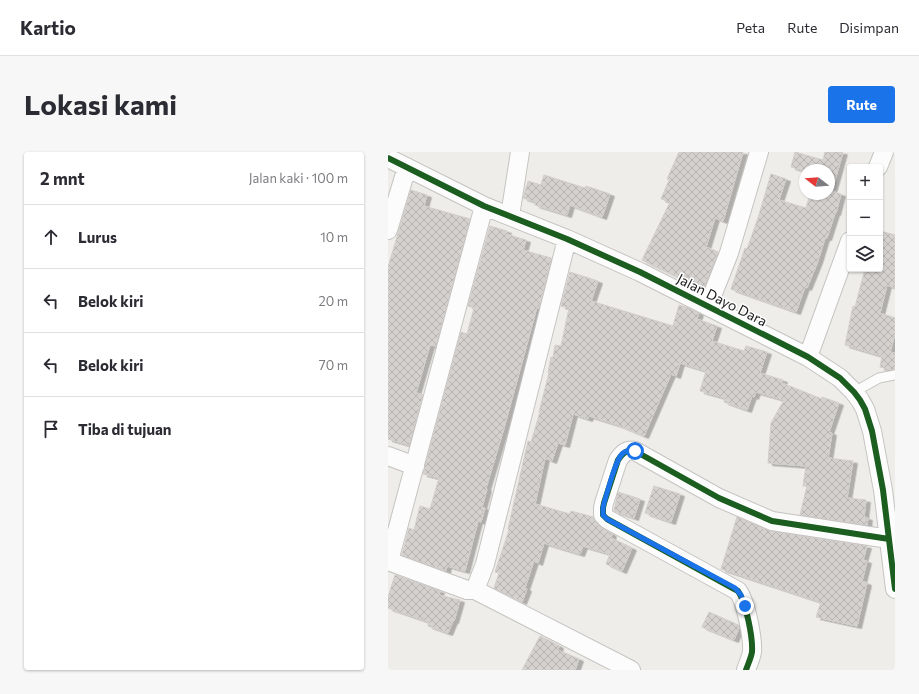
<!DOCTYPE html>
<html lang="id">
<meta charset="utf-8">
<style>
:root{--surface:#fff;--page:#f7f7f7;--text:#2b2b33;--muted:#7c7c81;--line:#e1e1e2;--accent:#1a73e8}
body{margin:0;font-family:Commissioner,sans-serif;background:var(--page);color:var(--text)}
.controls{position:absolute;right:12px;top:12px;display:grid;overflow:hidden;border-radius:4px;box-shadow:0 1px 3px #0004}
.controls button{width:36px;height:36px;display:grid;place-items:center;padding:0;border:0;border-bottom:1px solid var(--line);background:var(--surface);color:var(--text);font:20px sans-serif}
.compass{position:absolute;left:411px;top:12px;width:36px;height:36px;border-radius:50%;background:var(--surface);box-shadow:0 1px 3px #0004;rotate:287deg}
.stop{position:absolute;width:12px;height:12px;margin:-9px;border:3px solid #1a73e8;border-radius:50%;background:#fff}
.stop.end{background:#1a73e8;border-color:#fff;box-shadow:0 1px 4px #0008}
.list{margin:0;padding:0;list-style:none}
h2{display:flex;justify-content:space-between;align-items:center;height:52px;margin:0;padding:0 16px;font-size:17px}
h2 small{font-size:13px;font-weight:400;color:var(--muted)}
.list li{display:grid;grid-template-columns:26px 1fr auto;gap:12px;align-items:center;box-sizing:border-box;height:64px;padding:0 16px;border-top:1px solid var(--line)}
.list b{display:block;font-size:15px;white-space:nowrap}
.list em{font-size:13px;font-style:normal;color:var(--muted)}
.icon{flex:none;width:22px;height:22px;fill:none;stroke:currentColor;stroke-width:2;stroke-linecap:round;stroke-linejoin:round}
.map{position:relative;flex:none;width:507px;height:518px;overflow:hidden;border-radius:4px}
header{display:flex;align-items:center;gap:24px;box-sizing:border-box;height:56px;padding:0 20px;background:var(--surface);border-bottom:1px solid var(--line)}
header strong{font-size:19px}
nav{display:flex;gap:22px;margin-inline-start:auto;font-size:14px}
.intro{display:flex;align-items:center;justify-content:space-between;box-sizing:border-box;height:96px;padding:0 24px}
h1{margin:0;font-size:28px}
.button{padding:10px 18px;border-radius:4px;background:var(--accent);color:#fff;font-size:14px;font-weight:700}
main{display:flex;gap:24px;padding:0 24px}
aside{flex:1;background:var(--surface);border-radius:4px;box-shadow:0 1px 3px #0004}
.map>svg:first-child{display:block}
.building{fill:url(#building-cross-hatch);stroke:#d2cecb;filter:url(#shadow)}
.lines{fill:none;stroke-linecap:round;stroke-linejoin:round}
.lane-casing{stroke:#c5c4c2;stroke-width:11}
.street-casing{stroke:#c5c4c2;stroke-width:20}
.lane{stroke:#fdfcfc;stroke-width:9}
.street{stroke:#fdfcfc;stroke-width:18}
.cycleway-casing{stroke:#fff;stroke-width:8}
.cycleway{stroke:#1b5e20;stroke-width:6}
.route{stroke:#1a73e8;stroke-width:5}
.labels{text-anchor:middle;stroke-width:3;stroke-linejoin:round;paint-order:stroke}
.street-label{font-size:14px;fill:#212121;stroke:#fff}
</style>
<header>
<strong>Kartio</strong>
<nav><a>Peta</a><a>Rute</a><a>Disimpan</a></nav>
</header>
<div class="intro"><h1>Lokasi kami</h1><a class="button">Rute</a></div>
<main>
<aside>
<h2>2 mnt<small>Jalan kaki · 100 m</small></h2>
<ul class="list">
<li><svg class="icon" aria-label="ahead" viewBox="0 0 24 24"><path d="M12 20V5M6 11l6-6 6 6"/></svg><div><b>Lurus</b></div><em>10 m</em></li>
<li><svg class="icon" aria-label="left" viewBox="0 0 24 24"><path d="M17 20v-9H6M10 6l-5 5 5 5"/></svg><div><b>Belok kiri</b></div><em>20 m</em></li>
<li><svg class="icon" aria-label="left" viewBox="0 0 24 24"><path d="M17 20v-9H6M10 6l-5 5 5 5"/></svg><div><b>Belok kiri</b></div><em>70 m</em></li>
<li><svg class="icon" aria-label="arrive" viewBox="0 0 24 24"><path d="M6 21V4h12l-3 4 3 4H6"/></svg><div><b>Tiba di tujuan</b></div></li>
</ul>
</aside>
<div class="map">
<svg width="507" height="518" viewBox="0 0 507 518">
<defs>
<pattern id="building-cross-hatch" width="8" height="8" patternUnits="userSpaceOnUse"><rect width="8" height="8" fill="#d4d1cf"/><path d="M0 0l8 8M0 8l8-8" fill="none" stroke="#b6b3b1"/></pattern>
<filter id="shadow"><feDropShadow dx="4.5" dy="2.5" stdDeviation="0" flood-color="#0004"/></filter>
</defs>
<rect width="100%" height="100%" fill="#efedea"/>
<!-- building -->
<path class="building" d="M291,0h64l-20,69 -8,-3 -9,29 12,5 -15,37 -61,-29 28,-58 -9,-3 8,-19 -2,-1z
M407,0l28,8 2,-8h18l-11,39 9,3 -5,19h-1l-8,25h-2l-7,23 -11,27 -2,-1 -9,25 -65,-23 14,-41 2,1 11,-31 13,-44 15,5 -7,21 27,8 4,-14h19v-24h-24v1l-14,-4z
M156,23l41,13 1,-2 24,8 -8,23 -32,-12 -3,10 -32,-10 1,-3 -13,-4 5,-17 13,4z
M23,38l16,5 -3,11 46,13 -34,127 -6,-1 -14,48 7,2 -14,50 -21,-6v-172z
M102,74l17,5 -1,3 20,6 -3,10 28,8 -12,50 -2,-1 -33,121 -18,60 1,1 -5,18 3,1 -4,14 -3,-1 -13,50 -18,-5 -1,5 -44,-16 7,-27 5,2 6,-24 10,3 9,-31 -16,-4 38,-142 6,2 7,-26 -6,-2z
M492,79l15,4v53l-8,-3 -7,28 15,5v16l-5,18 5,1v16l-3,1 -12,-3 2,-11 -37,-11 8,-39 2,1 10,-38h15z
M182,120l28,9 -7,20 82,25 6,-21 9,3 11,5 -2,6 20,7 -5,15 32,10 2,-5 21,6 -7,21 23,7 -1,3 40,16v-2l17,6 -10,29 3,1 -4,25 25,3 -6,37 19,2 -2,17 4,1 -1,7 -67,-10 7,-29h-4l3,-20 -38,-3 3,-40 13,-23 -28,-8 -2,5 -2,-1 -5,14 -23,-8 1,-4 -25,-7 6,-20 -26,-8 -4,13 -5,-2 -27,62 -26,-11 -29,-9 -1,3 -15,-5 -8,31 -7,-2 -6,18 -7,-3 -10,46 35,10 1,-3 22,6 7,10 12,7 -1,4 21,10 -10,23 -16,-7 4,-10 -27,-8 -3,8 -36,-11 -6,20 -4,-2 -9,27 2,1 -5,13 -28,-14 5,-15 -4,-1 14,-42 -1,-1 20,-88 3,1 9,-30h-1l10,-39h-1l3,-16h2l2,-12 6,1 8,-38 -8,-2z
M266,334l26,8 -9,28 -26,-9z
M230,340l22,7 -6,19 -20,-7z
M349,365l33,14 97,15 -4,14 4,1 -5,20 5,2 -10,43 -41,-9 5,-15 -100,-33z
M7,423l45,16 -1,4 21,5 -6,21h-1l-5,12 -20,-7 1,-4 -41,-14v-11z
M321,460l29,13 1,3 -5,12 -32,-13z
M152,484l19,10 -1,4 21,9 -4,11h-53z"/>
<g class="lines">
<defs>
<path id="lane" d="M466,240l25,-14 16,-3"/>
<path id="street" d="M0,6l96,48 83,33 73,33 168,85 32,21 14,14 6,8 5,9 7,22 11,59 12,99
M490,15l6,-15
M122,64l10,-64
M0,78l19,-63
M320,154l21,-53 30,-101
M420,205l42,-116
M0,304l27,10
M0,409l79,29h8l10,-26 82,-325
M1,409l95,-355
M87,438l156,80
M358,518c2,-6 5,-12 6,-18 1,-14 -6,-50 -14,-61l-131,-72 -4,-4v-7l1,-5 14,-43c5,-7 9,-11 17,-9l84,47 53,23 117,18"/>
</defs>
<!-- lane casing -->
<use href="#lane" class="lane-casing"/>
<!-- street casing -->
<use href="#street" class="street-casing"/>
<!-- lane -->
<use href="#lane" class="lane"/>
<!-- street -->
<use href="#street" class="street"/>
<defs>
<path id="cycleway" d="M0,6l96,48 83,33 73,33 168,85 32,21 14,14 6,8 5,9 7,22 11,59 12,99
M358,518c2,-6 5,-12 6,-18 1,-14 -6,-50 -14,-61l-131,-72 -4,-4v-7l1,-5 14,-43c5,-7 9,-11 17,-9l84,47 53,23 117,18"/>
</defs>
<!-- cycleway casing -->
<use href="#cycleway" class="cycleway-casing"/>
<!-- cycleway -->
<use href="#cycleway" class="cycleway"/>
</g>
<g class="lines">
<!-- route -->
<path class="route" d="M247,299c-4,-1 -8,-1 -12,2 -8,7 -15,38 -19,50l-1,5v7l4,4 128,69 6,7 4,11"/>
</g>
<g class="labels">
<!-- street labels -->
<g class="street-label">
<text transform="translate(334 148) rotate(27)" y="5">Jalan Dayo Dara</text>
</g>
</g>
</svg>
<div class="controls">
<button>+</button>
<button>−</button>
<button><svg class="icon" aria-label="layers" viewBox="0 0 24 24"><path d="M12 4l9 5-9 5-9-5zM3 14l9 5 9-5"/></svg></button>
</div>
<svg class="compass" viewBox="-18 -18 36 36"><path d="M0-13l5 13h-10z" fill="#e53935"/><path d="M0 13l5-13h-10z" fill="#7c7c81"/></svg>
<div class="stop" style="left:247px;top:299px"></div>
<div class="stop end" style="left:357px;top:454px"></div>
</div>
</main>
